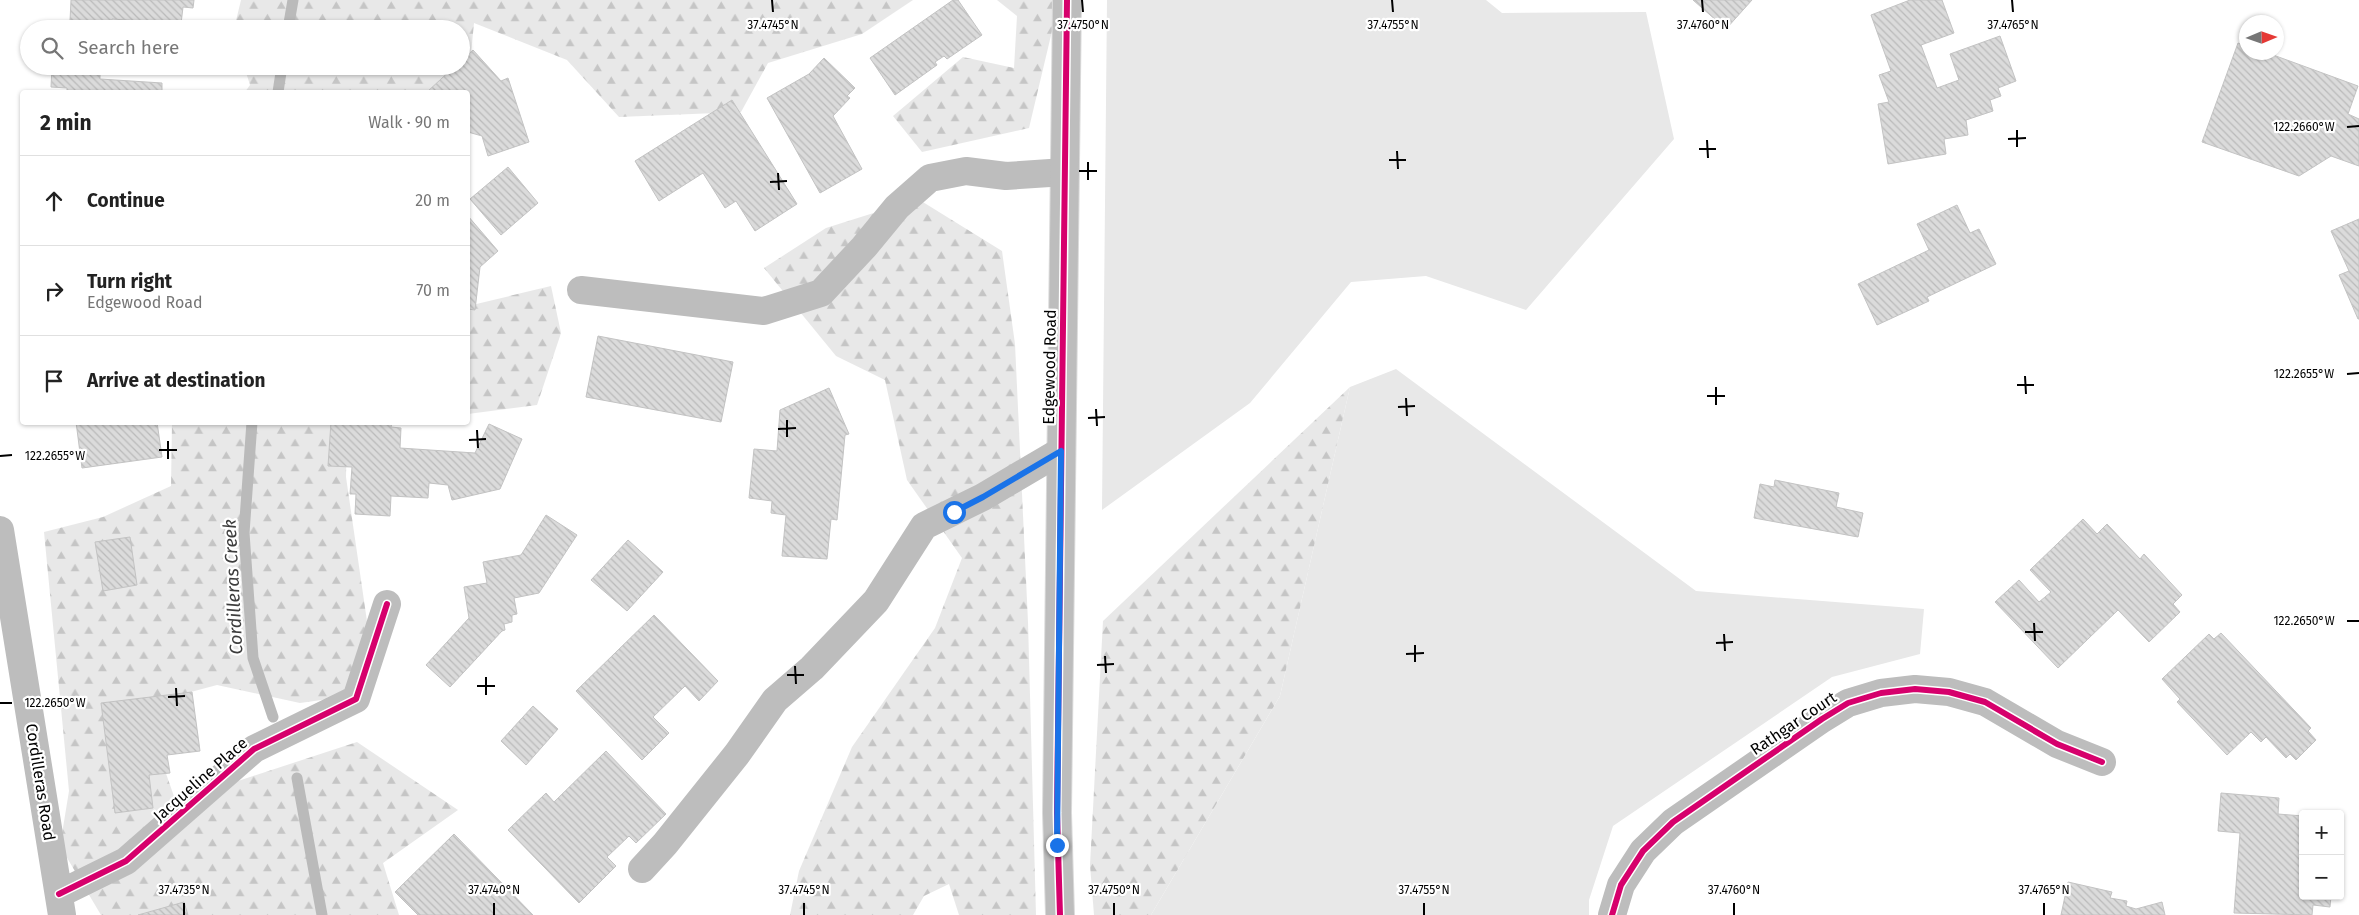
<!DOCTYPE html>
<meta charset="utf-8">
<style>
:root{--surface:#fff;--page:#f6f6f6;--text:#222;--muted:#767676;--line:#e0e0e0}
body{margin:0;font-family:"Fira Sans",sans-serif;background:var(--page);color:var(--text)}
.controls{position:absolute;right:15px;bottom:15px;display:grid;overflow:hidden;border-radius:5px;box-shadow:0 1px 4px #0004}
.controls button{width:45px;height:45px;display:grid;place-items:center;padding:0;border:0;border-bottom:1px solid var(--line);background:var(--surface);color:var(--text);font:25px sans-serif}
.compass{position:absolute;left:2239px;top:15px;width:45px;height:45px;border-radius:50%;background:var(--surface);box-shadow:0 1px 4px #0004;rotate:88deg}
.stop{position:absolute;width:15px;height:15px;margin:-11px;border:4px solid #1a73e8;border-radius:50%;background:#fff}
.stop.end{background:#1a73e8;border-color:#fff;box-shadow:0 1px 5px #0008}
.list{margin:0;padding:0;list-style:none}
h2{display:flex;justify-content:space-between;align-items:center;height:65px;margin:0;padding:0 20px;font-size:21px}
h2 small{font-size:16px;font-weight:400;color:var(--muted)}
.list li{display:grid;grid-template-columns:32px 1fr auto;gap:15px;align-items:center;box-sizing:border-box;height:90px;padding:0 20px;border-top:1px solid var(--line)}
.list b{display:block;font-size:19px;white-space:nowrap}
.list p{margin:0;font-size:16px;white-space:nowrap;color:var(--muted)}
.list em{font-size:16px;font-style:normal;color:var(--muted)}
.icon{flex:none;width:28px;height:28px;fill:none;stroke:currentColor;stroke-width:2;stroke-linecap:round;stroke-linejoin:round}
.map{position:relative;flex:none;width:2359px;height:915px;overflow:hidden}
.search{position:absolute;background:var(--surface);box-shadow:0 1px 4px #0004;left:20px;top:20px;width:450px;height:55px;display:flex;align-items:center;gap:12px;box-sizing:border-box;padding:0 18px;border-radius:28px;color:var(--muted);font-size:19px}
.panel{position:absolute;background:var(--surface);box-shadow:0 1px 4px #0004;left:20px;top:90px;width:450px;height:335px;border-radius:5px}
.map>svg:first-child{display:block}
.grass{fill:#e8e8e8}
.forest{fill:url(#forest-firs)}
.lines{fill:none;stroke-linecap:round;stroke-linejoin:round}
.stream{stroke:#bababa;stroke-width:11}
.building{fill:url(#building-back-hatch);stroke:#c3c3c3}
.major-casing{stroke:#dbdbdb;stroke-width:30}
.minor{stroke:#bdbdbd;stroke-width:28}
.major{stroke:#bdbdbd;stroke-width:28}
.cycleway-casing{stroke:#fff;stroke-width:9}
.cycleway{stroke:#d6006c;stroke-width:6}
.route{stroke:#1a73e8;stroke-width:6}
.ticks{fill:none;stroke:#000;stroke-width:2}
.labels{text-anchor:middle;stroke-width:4.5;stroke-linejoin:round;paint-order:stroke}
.street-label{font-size:16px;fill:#000;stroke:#fff}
.water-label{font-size:18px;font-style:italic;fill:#3d3d3d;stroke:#fff}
.ticks-label{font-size:12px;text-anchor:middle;fill:#000;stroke:#fff;stroke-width:4.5;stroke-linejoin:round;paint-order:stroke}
</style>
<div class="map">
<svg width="2359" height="915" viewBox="0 0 2359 915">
<defs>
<pattern id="forest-firs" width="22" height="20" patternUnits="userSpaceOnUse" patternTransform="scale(1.25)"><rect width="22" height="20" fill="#e8e8e8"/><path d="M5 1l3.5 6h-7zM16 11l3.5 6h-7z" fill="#c5c5c5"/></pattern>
<pattern id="building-back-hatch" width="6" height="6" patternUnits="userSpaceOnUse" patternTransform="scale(1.25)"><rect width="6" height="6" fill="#dbdbdb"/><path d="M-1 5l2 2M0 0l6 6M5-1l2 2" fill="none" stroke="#bababa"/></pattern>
</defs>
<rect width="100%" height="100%" fill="#fff"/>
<!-- grass -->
<path class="grass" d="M1107,0h379l16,13 144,-1 28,127 -148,171 -100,-34 -75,6 -101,121 -148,107z
M1396,369l300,222 228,18 -4,45 -88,23 -219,149 -24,74v15h-438l129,-219 70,-309z"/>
<!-- forest -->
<path class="forest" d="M241,0h672l-51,34 -94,29 -27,49 -122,5 -52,-57 -93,-37 -6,62 -14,7h-209l5,-7 -6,-19h217v-37h-227z
M997,0h55l1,27 -24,101 -107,24 -29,-36 70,-59 51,11 3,-52z
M918,199l84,52 13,93 13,278 8,293h-77l-10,-31 -25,12 -11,19h-123l9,-44 53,-124 83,-119 27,-70 -55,-78 -22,-100 -49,-24 -72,-88 62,-40z
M551,286l10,47 -24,72 -69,9v-108z
M1350,387l-70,309 -129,219h-57l-4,-50 13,-244z
M172,423h175l-1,54 23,158 -12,60 -57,8 -83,-18 -75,20 41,117 55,-41 119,-39 101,68 -75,53 16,52h-298l-41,-69 9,-55 -25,-259 59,-15 68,-31z"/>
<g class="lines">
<!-- stream -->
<path class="stream" d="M288,29l5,-29
M278,92l4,-26
M252,422l-8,111 9,125 20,59
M297,778l25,137"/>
</g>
<!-- building -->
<path class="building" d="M71,0h123l-1,8 -10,-1 -2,17 -69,-5v5l-42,-3z
M953,0h5l24,35 -35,24 -3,-3 -9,6 2,3 -42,30 -25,-37z
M1693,0h59l-26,29z
M1910,0h32l12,33 -33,12 16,43 22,-8 -9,-26 50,-18 16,45 -18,7 3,8 -11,4 3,11 -27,9 2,15 -24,4 2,15 -58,10 -10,-60 11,-2 -10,-27 12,-4 -20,-56z
M2238,43l8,3v6h19l93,34 -10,28 11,5v47l-28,-10 -32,20 -97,-34z
M473,50l28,31 7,-3 21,64 -41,14 -6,-20 -14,-4v-40h-41l28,-26h6v-5z
M824,58l31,30 -8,8 3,2 -17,18 29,53 -42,24 -53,-95 42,-24z
M52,66h48v13l62,4v9h-95v-4l-16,-1z
M732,100l65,104 -42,27 -19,-30 -11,7 -22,-35 -44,28 -24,-40z
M508,167l30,36 -37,32 -31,-36z
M1957,205l13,28 9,-4 17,35 -69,33 2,4 -52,24 -19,-41 71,-34 -12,-26z
M468,216l30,35 -18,16 -5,43 -7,-1z
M2359,219v100h-1l-19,-44 10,-4 -18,-40z
M598,336l135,26 -12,60 -135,-25z
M829,388l20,46 -4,1 -8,85 -6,-1 -4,40 -45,-3 4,-41 -15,-2 1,-12 -23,-3 5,-49 23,2 3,-41z
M76,422h81l5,35 -80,11z
M331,422h61l-1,5 10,1 -1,20 75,5 14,-29 33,15 -22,50 -48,11 -4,-15 -19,-2 -1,15 -37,-2 -1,20 -35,-2 1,-20h-6l2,-27 -24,-1z
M1775,480l64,13 -3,14 27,6 -5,24 -104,-19 6,-34 14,3z
M546,515l31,20 -38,58 -25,5 3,16 -5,1v7l-8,2 1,6 -3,1 -52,56 -24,-22 43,-47 -5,-31 23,-4 -4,-21 38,-7z
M2083,519l14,15 10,-10 33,35 4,-5 38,41 -9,9 7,8 -31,30 -31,-32 -60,58 -63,-66 24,-22 20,22 12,-10 -21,-22z
M130,537l7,48 -34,6 -8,-49z
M628,540l35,32 -36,39 -36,-31z
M654,615l64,66 -19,20 -14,-15 -32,31 16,16 -27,27 -66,-69z
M2221,633l90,95 -3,3 8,9 -20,20 -6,-6 -4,4 -20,-21 -5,5 -10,-10 -24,23 -50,-53 3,-3 -18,-20 47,-45 5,5z
M192,692l8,59 -33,4 3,18 -21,2 4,33 -38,5 -14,-110z
M533,706l25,23 -32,36 -25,-24z
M606,751l60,63 -30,29 -7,-7 -22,21 9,9 -37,37 -71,-73 38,-37 8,9z
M2221,793l58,5 -1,16 25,2v80h28l-1,11 -17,-2 -1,10 -78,-2 6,-80 -22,-2z
M454,834l79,81h-115l-23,-23z
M2068,882l44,10 -2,6 17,3 -1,5 10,3 26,-7 3,13h-104z
M184,902l4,13h-50z"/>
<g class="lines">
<defs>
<path id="major" d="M1060,915l-3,-102 10,-813"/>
</defs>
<!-- major casing -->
<use href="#major" class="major-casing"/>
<!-- minor -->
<path class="minor" d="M581,290l183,21 57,-18 43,-46 33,-40 33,-29 36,-7 40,5 59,-4
M0,530l62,385
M642,869l23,-25 72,-90 38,-54 37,-32 64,-67 48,-75 59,-29 78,-46
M59,894l67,-33 128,-112 102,-50 31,-95
M1612,915l9,-30 22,-34 30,-29 149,-103 26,-16 33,-10 34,-4 34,3 36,10 72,42 45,18"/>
<!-- major -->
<use href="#major" class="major"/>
<defs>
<path id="cycleway" d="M59,894l67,-33 128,-112 102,-50 31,-95
M1060,915l-3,-102 10,-813
M1612,915l9,-30 22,-34 30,-29 149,-103 26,-16 33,-10 34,-4 34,3 36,10 72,42 45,18"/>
</defs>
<!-- cycleway casing -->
<use href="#cycleway" class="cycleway-casing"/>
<!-- cycleway -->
<use href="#cycleway" class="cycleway"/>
</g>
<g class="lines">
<!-- route -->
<path class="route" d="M954,512l29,-15 78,-46 -4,394"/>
</g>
<!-- ticks -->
<path class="ticks" d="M772,0l1,12M1082,0l1,12M1392,0l1,12M1702,0l1,12M2012,0l1,12M2347,127l12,-1M2017,130v17M2008,139l18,-1M1707,140l1,18M1699,149h17M1397,151l1,18M1389,160h17M1088,162v18M1079,171h18M778,173l1,17M770,182l17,-1M2347,374l12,-1M2025,376l1,18M2017,385h17M1716,387v18M1707,396h18M1406,398l1,18M1398,407l17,-1M1096,409l1,17M1088,418l17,-1M787,420v17M778,429l18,-1M477,430l1,18M469,440l17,-1M168,441v18M159,450h18M0,456l12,-1M2347,621h12M2034,623l1,18M2025,632h18M1724,634l1,17M1716,643l17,-1M1415,645v17M1406,654l18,-1M1105,656l1,17M1097,665l17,-1M795,666l1,18M787,675h17M486,677v18M477,686h18M176,688l1,18M168,697l17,-1M0,703h12M184,903v12M494,903v12M804,903v12M1114,903v12M1424,903v12M1734,903v12M2044,903v12"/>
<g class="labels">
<!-- street labels -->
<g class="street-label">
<text transform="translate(1049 367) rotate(-89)" y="6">Edgewood Road</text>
<text transform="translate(1793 723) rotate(-34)" y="6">Rathgar Court</text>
<text transform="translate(200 779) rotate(-41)" y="6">Jacqueline Place</text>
<text transform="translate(41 782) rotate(81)" y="6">Cordilleras Road</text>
</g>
<!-- water labels -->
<g class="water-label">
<text transform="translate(233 587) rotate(-93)" y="6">Cordilleras Creek</text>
</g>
</g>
<g class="ticks-label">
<text x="773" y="29">37.4745°N</text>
<text x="1083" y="29">37.4750°N</text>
<text x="1393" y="29">37.4755°N</text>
<text x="1703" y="29">37.4760°N</text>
<text x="2013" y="29">37.4765°N</text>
<text x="2304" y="131">122.2660°W</text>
<text x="2304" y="378">122.2655°W</text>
<text x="55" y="460">122.2655°W</text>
<text x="2304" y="625">122.2650°W</text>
<text x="55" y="707">122.2650°W</text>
<text x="184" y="894">37.4735°N</text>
<text x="494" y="894">37.4740°N</text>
<text x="804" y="894">37.4745°N</text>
<text x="1114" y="894">37.4750°N</text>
<text x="1424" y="894">37.4755°N</text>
<text x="1734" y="894">37.4760°N</text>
<text x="2044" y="894">37.4765°N</text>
</g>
</svg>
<div class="controls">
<button>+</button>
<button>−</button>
</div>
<svg class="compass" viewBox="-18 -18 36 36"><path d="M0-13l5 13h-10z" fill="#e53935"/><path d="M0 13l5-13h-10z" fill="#767676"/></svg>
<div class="stop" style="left:954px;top:512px"></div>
<div class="stop end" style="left:1057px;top:845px"></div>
<div class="search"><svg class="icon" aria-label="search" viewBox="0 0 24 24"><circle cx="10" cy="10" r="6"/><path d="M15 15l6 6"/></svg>Search here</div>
<section class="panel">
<h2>2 min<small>Walk · 90 m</small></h2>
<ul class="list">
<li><svg class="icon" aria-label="ahead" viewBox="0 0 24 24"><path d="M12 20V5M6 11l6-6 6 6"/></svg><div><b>Continue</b></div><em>20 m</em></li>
<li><svg class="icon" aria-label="right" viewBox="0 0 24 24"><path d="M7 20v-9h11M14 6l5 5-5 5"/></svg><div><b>Turn right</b><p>Edgewood Road</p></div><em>70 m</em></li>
<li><svg class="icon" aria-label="arrive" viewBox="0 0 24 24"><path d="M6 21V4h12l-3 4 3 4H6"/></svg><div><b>Arrive at destination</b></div></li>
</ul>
</section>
</div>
